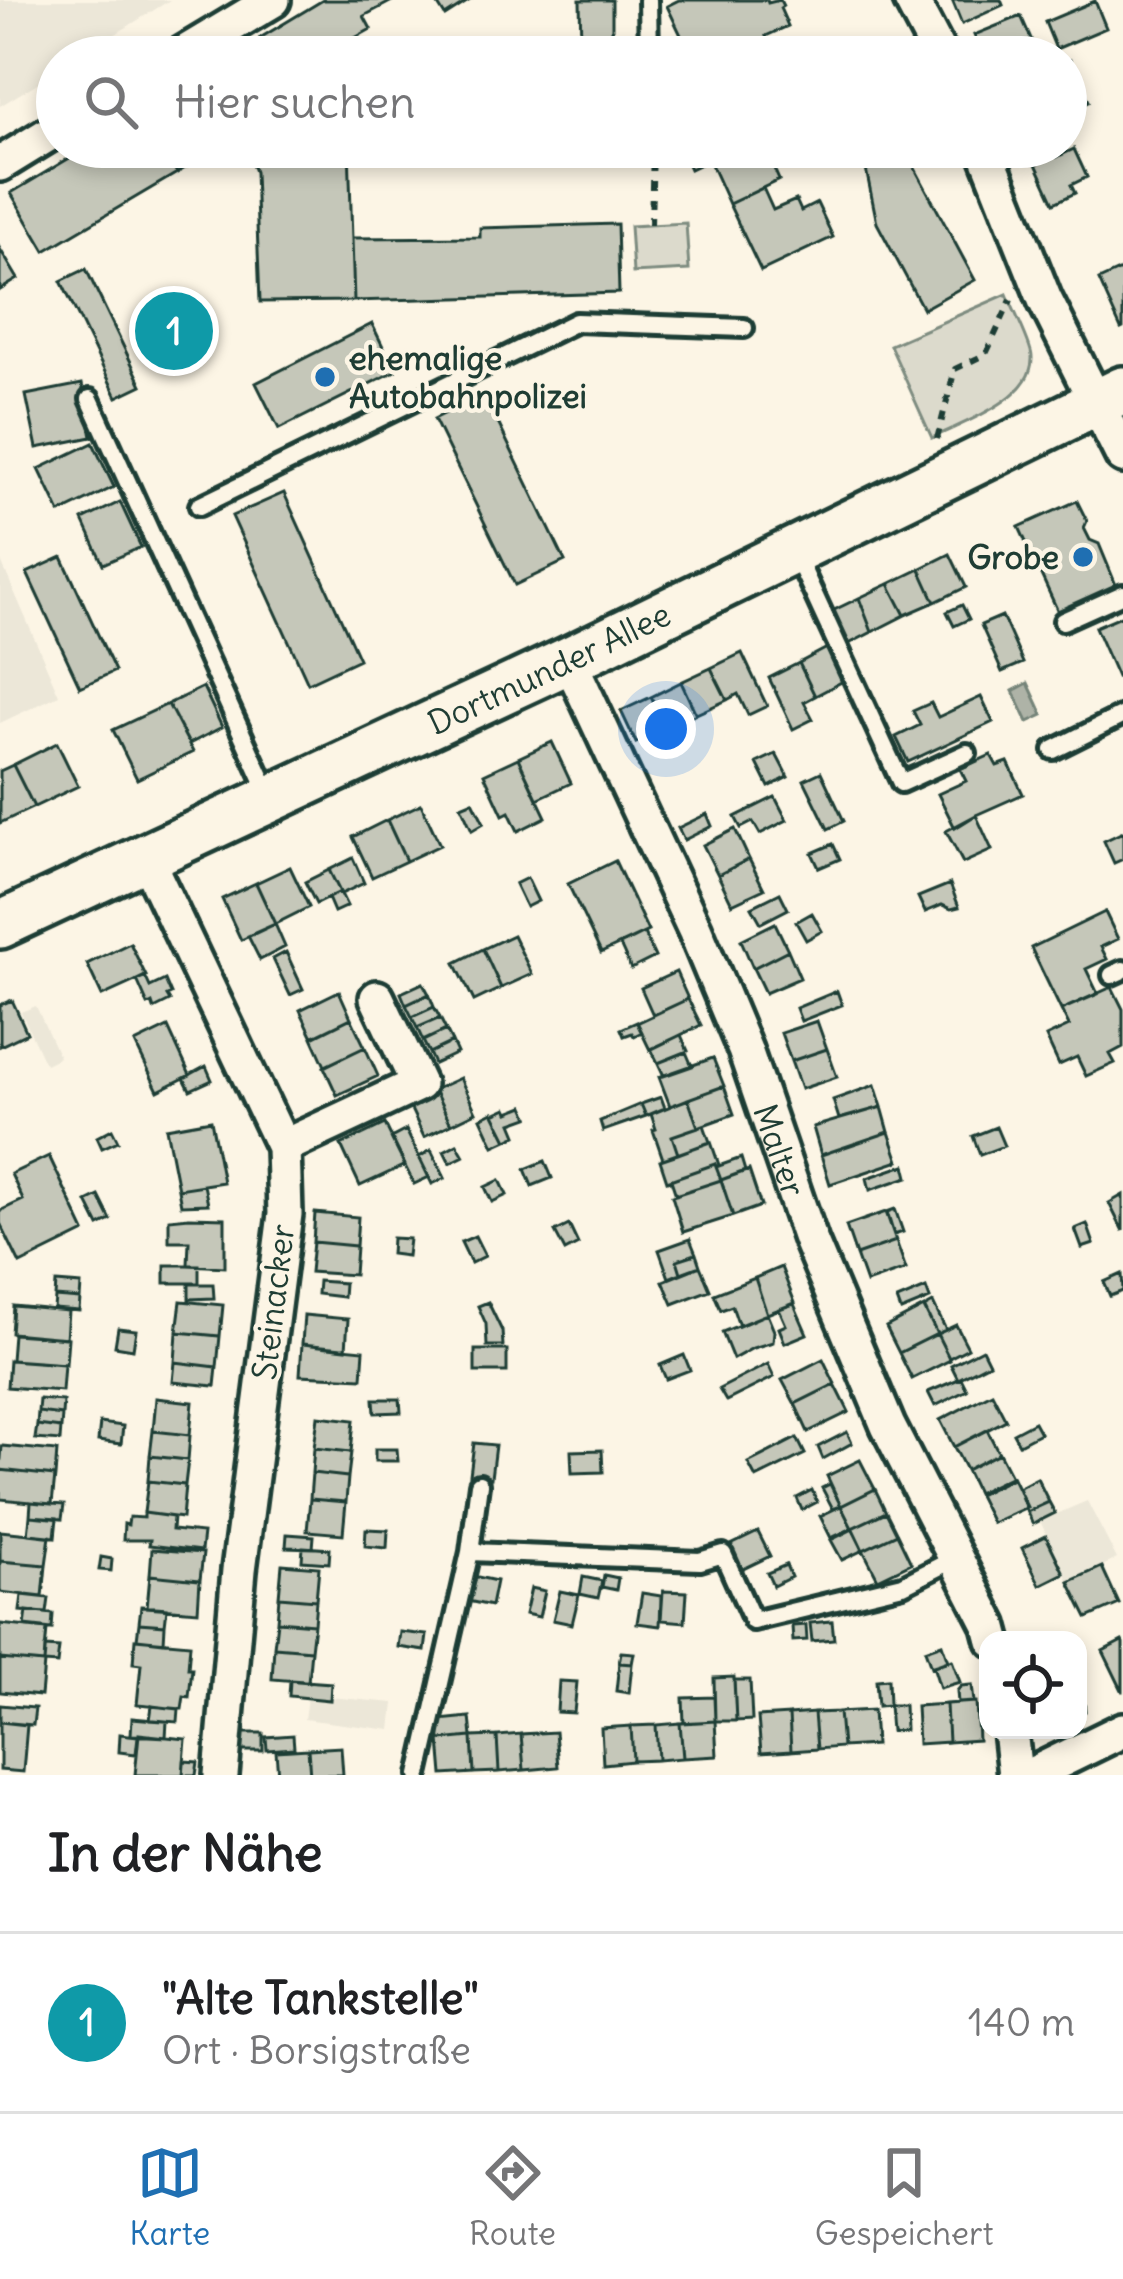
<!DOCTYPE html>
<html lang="de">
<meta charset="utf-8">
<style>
:root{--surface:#fff;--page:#f2f2f2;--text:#202124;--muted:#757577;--line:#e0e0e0;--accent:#1f6fb2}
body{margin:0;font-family:Delius,sans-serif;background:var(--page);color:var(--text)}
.controls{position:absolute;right:36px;bottom:36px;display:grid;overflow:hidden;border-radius:24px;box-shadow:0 6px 18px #0003}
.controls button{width:108px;height:108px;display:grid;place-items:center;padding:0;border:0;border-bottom:3px solid var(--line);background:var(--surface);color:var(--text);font:60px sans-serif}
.you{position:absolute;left:666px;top:729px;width:42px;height:42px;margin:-30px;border:9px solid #fff;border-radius:50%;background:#1a73e8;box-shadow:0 0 0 18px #1a73e833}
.badge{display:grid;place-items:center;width:78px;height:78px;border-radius:50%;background:var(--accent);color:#fff;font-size:39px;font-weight:700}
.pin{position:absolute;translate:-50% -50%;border:6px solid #fff;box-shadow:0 3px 12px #0006}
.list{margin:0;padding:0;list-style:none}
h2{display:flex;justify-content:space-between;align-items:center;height:156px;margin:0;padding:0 48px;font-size:51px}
h2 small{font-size:39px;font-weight:400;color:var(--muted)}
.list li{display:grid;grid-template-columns:78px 1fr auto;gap:36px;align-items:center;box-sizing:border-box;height:180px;padding:0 48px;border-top:3px solid var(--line)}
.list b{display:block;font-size:45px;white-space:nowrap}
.list p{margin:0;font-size:39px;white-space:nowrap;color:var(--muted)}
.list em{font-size:39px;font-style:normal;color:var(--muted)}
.icon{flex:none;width:66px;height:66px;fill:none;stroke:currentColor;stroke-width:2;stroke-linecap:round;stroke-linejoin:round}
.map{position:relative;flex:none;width:1123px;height:1775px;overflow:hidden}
.search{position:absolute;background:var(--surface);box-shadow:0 6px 18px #0003;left:36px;right:36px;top:36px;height:132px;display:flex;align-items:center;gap:30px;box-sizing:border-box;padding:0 42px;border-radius:66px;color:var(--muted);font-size:45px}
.sheet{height:336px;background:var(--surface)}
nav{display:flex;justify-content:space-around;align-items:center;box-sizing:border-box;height:168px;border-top:3px solid var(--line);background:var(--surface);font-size:33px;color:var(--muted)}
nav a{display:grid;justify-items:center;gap:6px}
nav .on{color:var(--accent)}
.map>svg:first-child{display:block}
.built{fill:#ece7d8}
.green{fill:#dcdacc;stroke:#7e8c80;stroke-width:3}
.water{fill:#aeb3a7;stroke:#758479;stroke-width:3}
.building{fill:#c5c7b9;stroke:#1f3d34;stroke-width:3}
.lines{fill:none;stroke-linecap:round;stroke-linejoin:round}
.service-casing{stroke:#1f3d34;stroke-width:26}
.minor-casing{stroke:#1f3d34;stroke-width:42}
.secondary-casing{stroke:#1f3d34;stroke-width:54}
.path{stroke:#1f3d34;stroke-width:6;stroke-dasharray:9 9;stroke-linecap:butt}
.service{stroke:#fcf5e5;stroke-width:16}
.minor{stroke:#fcf5e5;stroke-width:33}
.secondary{stroke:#fcf5e5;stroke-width:45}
.poi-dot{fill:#1f6fb2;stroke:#fcf5e5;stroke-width:4.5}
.labels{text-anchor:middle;stroke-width:9;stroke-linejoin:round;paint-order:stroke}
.poi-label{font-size:33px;font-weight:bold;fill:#1f3d34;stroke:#fcf5e5;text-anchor:start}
.street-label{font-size:33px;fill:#1f3d34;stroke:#fcf5e5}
</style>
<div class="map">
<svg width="1123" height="1775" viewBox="0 0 1123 1775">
<rect width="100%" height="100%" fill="#fcf5e5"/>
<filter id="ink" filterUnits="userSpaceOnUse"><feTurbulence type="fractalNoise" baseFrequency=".00833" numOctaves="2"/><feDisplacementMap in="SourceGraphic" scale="24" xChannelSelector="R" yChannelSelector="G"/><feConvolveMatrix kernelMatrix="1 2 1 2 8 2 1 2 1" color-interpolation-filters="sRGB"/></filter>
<g filter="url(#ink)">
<!-- built -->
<path class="built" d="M0,0h170l-91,57h-22v14l-57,35z
M0,559l59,136 -59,28z
M36,1006l23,51 -14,7 -24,-52z
M1087,1501l30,58 -48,23 -29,-61z
M330,1697l64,6 -3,27 -87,-11 3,-21 22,2z"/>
<!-- green -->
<path class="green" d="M686,223l3,47 -56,3 -3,-47z
M1007,294c5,13 25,51 25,63 2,42 -70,66 -100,81l-42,-93z"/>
<!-- water -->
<path class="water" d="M1028,683l15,32 -15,7 -15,-31z"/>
<!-- building -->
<path class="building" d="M323,0h71l-30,16 7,13 -25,14v14h-74l-12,-19z
M435,0h35l-25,16z
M580,0h32v43l-31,1z
M679,0h88l1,3 12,-3 3,6 -3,2 8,18 -22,10 10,21h-64l-6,-13 -17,8 -22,-46z
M952,0h49l2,5 -41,19z
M1095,1l11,27 -50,21 -11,-27z
M1021,16l18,41h-56l-9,-22z
M264,42l8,15h-33z
M863,45l6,12h-31l-2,-11z
M1070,60l19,41 -23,11v-50z
M88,147h73l16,26 -132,78 -34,-58z
M161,147h59l-43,26z
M246,147h103l5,154 -94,1 -5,-130z
M680,147h114l2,5 -24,12 7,16 -50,24 -20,-44 -19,9z
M1038,147h15l4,10 17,-8 13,28 -16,8 4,8 -21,10 -24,-52z
M904,148l71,132 -52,29 -46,-86 -11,-54z
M763,188l10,22 23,-10 5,11 16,-8 16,34 -72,34 -32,-67z
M617,224l2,69 -265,8 -2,-63 128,-1v-9z
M0,249l18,30 -18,11z
M86,269l56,116 -25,12 -56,-116z
M1123,269v59l-2,1 -22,-49z
M164,307h10l5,4 12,28 -23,11 -11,-29 2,-10z
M372,324l23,47 -116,58 -23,-46z
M82,384l10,53 -55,11 -11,-53z
M484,394l81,167 -50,24 -81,-166z
M93,443l21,44 -54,26 -21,-44z
M284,493l75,166 -51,24 -76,-167z
M1077,501l10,20 -3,7 6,12 9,4 19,46 -58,26 -41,-89z
M120,502l21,45 -38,17 -20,-44z
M950,554l16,33 -31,15 -15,-33z
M62,557l53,114 -35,16 -53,-114z
M920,569l15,33 -30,13 -16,-31z
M889,584l16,31 -33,17 -13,-34z
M859,598l13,34 -29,15 -13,-35z
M962,605l7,14 -15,7 -7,-14z
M1123,615v59l-6,3 -22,-50z
M1002,616l21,47 -21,9 -21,-47z
M829,647l16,33 -30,16 -16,-33z
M742,653l25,53 -19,9 -10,-21 -11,6 -16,-32z
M799,663l16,33 -11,6 9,17 -20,10 -24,-51z
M711,668l16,32 -31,14 -15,-32z
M681,682l15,32 -30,15 -15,-32z
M203,687l19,40 -33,17 -21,-40z
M651,697l15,32 -30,14 -15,-32z
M981,697l12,25 -85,40 -12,-25 24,-12 -7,-14 18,-8 7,14z
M168,704l25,48 -56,27 -24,-49z
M552,742l19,41 -34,16 -19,-41z
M57,743l21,43 -44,21 -21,-42z
M776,754l12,23 -19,10 -12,-24z
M991,755l6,11 11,-4 15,32 -47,21 -21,13 -17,-34 28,-13 -6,-12z
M518,758l28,59 -28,14 -9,-19 -6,3 -19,-41z
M13,765l21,42 -34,16v-52z
M821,772l23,49 -16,8 -24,-49z
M775,797l12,23 -27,14 -7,-12 -12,6 -6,-11z
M473,801l11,22 -12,7 -11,-24z
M421,804l19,41 -34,16 -19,-41z
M707,814l5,12 -28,14 -6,-12z
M976,815l16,35 -29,13 -17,-32z
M387,820l19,41 -34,16 -19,-40z
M735,829l14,30 -31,16 -15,-30z
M1123,832v27l-9,4 -10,-22z
M833,844l7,15 -21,9 -7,-15z
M353,858l11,25 -23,11 -12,-24z
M749,859l15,30 -32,15 -14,-29z
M615,861l33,70 -47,22 -33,-69z
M290,867l19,40 -34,17 -19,-41z
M329,870l11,22 -24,12 -11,-22z
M527,878l11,23 -12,6 -11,-23z
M256,883l19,41 -34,16 -19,-41z
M950,884l9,23 -8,2 -9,-4 -17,7 -7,-15z
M340,892l7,14 -13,6 -6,-14z
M780,893l8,16 -27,14 -9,-16z
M1105,912l13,27 -17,8 6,12 -21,10 12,25 -37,16 -30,-62z
M812,913l10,18 -16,9 -10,-18z
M775,923l13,27 -35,18 -12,-28z
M275,924l10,23 -25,13 -12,-24z
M644,933l11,24 -24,12 -11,-24z
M513,935l19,39 -31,14 -18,-39z
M130,943l16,33 -44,20 -15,-32z
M483,949l18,39 -27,13 -19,-38z
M788,950l12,28 -35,15 -12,-25z
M286,952l17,37 -13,6 -17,-36z
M676,972l12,27 -35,16 -12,-27z
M145,976l5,11 15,-7 6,14 -4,2 3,5 -16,8 -2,-6 -4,2 -11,-25z
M423,983l6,11 -23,11 -5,-12z
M1112,987l11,22v38l-13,7 5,9 -29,13 -9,-19 -18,8 -13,-28 23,-11 -8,-16z
M339,991l12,27 -38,19 -13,-27z
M837,991l5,14 -41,16 -5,-13z
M429,994l5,13 -22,10 -6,-12z
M688,999l13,26 -51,25 -13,-27z
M12,1000l15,33 -27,13v-41z
M434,1007l6,11 -23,10 -5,-11z
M351,1018l14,29 -40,19 -13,-29z
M440,1018l6,12 -23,11 -6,-13z
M817,1021l10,28 -36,12 -10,-28z
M637,1022l5,10 -8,4 -2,-3 -8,3 -3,-7z
M168,1027l22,48 -32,16 -23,-48z
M446,1030l6,12 -23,11 -6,-12z
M681,1035l7,16 -30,12 -7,-14z
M452,1042l5,11 -23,11 -5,-11z
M365,1047l13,29 -41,19 -13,-28z
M827,1049l10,28 -36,12 -10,-28z
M686,1052l6,14 -28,10 -6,-13z
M713,1058l11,28 -54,20 -11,-29z
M206,1066l6,14 -22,10 -6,-12z
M460,1078l16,34 -25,12 -17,-34z
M875,1085l7,22 -43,12 -6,-19z
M724,1086l10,28 -36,13 -10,-28z
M434,1090l17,34 -27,13 -16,-34z
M661,1097l4,11 -19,8 -5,-12z
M688,1099l10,28 -26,9 6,18 -15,5 -10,-29 3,-1 -5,-15z
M641,1104l5,12 -43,15 -3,-10z
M524,1106l5,11 -17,6 5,12 -10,5 -13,-26 13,-6 2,4z
M882,1107l7,25 -68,23 -8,-28z
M493,1112l14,28 -13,6 -13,-28z
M211,1120l12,62 -45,7 -12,-61z
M385,1124l20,41 -45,21 -19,-41z
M704,1125l6,17 -32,12 -6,-18z
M996,1127l8,19 -24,9 -7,-19z
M112,1129l6,12 -16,7 -5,-11z
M406,1130l23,47 -15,7 -23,-46z
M889,1132l10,29 -69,23 -9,-29z
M711,1142l8,23 -3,2 -1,-3 -48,17 -7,-21z
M457,1144l7,12 -14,7 -6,-12z
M431,1150l14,28 -13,6 -13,-27z
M49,1156l36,76 -65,32 -20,-41v-12l23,-11 -12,-26z
M741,1158l4,13 -24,9 -5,-13z
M545,1161l7,17 -20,8 -7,-17z
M715,1164l6,16 -49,16 4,-1 -5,-15 -4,1z
M905,1165l3,12 -38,13 -3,-12z
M749,1170l12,36 -28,10 -12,-36z
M500,1180l7,15 -15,7 -7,-15z
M721,1180l12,36 -50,16 -11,-36z
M204,1185l4,19 -27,1 -3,-16z
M1123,1195v36l-14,-28z
M99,1196l12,24 -12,6 -12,-24z
M895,1209l8,23 -9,3 -7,-23z
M886,1212l10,29 -40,14 -10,-29z
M315,1213l43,4 -2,29 -43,-4z
M189,1217l36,1v49l-37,-2 1,-24h-20v-22z
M1087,1224l7,20 -12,4 -7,-19z
M569,1225l9,19 -13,7 -10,-19z
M475,1236l10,20 -14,7 -10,-21z
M392,1238l17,1 -2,17 -16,-2z
M690,1239l6,15 -19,6 4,13 -12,5 -10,-28z
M896,1241l10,28 -40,14 -10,-28z
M313,1242l43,4 -2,29 -44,-3z
M696,1254l4,12 -19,7 -4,-13z
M165,1265h34v18h-34z
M700,1266l10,24 -37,14 -10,-23z
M781,1267l14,36 -28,11 -12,-36z
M1122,1274l1,17 -13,5 -6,-14z
M755,1278l12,36 -28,12 -7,-20 -11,4 -7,-16z
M318,1281l26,2 -1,14 -26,-3z
M56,1283l25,2 -1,14 -25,-2z
M189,1284h24l1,14 -25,1z
M926,1288l4,11 -29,12 -4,-11z
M55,1297l25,2 -1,12 -25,-2z
M181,1301l42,4 -3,31 -43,-4z
M488,1302l14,29 1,15h-16l-1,-22 -8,-18z
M933,1303l13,27 -9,4 -13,-26z
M794,1304l13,30 -22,9 -6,-15 7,-3 -7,-16z
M13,1306l55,5 -2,27 -55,-5z
M924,1307l13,27 -38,19 -13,-26z
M767,1314l7,17 -1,11 -20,6 -20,11 -11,-27z
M304,1315l44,4 -2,30 -44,-5z
M956,1325l12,23 -19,10 -12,-24z
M118,1328l18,2 -3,19 -18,-3z
M177,1332l43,4 -3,31 -42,-5z
M13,1334l55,4 -2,26 -55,-4z
M937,1334l13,26 -38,19 -13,-26z
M302,1344l62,6 -2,28 -62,-3z
M982,1349l7,14 -31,16 -7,-14z
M475,1350h32v22h-32z
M684,1355l6,15 -24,9 -6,-14z
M823,1359l12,25 -40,20 -13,-24z
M9,1360l55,4 -2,27 -55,-4z
M175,1362l42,5 -2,19 -42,-4z
M768,1364l6,13 -48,24 -7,-12z
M961,1378l6,12 -32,16 -7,-14z
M835,1384l14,28 -41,20 -13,-28z
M992,1393l14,27 -52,27 -14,-27z
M156,1398l37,4 -3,33 -37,-4z
M39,1399l24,2 -1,14 -24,-3z
M374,1399h26l1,13 -26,1z
M38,1412l24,3 -1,13 -24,-3z
M318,1416l36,4 -3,32 -37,-4z
M1034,1422l6,11 -21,11 -6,-11z
M100,1423l23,3 -2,18 -23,-3z
M37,1425l24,3 -1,13 -25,-2z
M987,1430l12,23 -33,17 -12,-23z
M153,1431l37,4 -2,25 -38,-4z
M847,1432l5,11 -29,16 -5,-12z
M797,1438l8,16 -49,24 -8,-15z
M474,1443l21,2 -4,33 -21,-3z
M2,1446l55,5 -2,25 -55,-6z
M314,1448l37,4 -3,25 -36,-4z
M375,1449h22l1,12h-23z
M602,1450l1,22 -31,1 -1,-22z
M999,1453l13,25 -34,17 -12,-25z
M150,1456l38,4 -3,25 -37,-4z
M860,1460l15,29 -34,17 -14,-30z
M0,1470l55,6 -3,28 -52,-5z
M312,1473l36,4 -2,25 -36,-3z
M1012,1476l15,31 -35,16 -15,-30z
M1037,1478l12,24 -22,10 -9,-24z
M148,1481l37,4 -3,33 -38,-5z
M830,1484l11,22 -8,3 -11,-21z
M875,1489l11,23 -34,16 -11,-22z
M812,1490l5,12 -15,8 -5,-12z
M310,1499l36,3 -3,32 -36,-3z
M31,1502l33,3 -2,14 -32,-3z
M1049,1502l6,11 -22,11 -6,-12z
M841,1506l11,22 -21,10 -11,-22z
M886,1512l11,22 -34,16 -11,-22z
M144,1513l29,4 -1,13 31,3 -2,18 -52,-6 1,-5h-27l1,-16 4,1 1,-8 15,1z
M30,1516l27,2 -2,19 -27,-3z
M366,1529l22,1 -1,18 -22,-2z
M853,1529l10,21 -21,10 -11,-20z
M0,1531l50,5 -4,29 -46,-4z
M758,1532l12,24 -29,14 -12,-24z
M287,1534l27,2 -1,12 -27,-1z
M897,1534l14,29 -33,16 -15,-29z
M1046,1536l18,37 -24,12 -18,-37z
M303,1547l27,2 -1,14 -27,-2z
M152,1549l51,4 -3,27 -50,-5z
M101,1557l11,2 -1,12 -12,-1z
M0,1561l46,4 -3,32 -43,-5z
M282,1564l37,3 -3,33 -37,-3z
M786,1565l5,12 -18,9 -6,-13z
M1102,1567l17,37 -32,14 -18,-36z
M150,1575l50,5 -2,31 -51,-4z
M604,1575l14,3 -2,12 -14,-3z
M473,1576l23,5 -5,25 -23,-5z
M583,1577l19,4 -4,17 -18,-4z
M531,1588l14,3 -6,26 -14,-3z
M560,1591l19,4 -7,29 -19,-4z
M663,1591l24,1 -2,30 -24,-2z
M642,1593l19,3 -1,30 -23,-3z
M22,1595l27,3 -2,15 -27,-2z
M279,1597l37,3 -2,24 -37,-3z
M141,1606l26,2 -2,17 -26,-2z
M27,1611l26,3 -1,15 -27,-3z
M277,1621l37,3 -3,26 -37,-3z
M832,1621l2,18 -22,2 -2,-18z
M139,1623l26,2 -1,17 -27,-3z
M0,1624l47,5 -3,34 -44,-4z
M806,1625l1,15 -14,1 -1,-15z
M400,1632l27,3 -2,16 -27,-4z
M135,1639l55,5 -2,24h4l-3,29 -5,-1 -2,13 -45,-4 4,-41 -8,-1z
M1122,1641l1,2v49l-20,-41z
M942,1644l6,17 -17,6 -6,-17z
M45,1647l14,1 -2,16 -13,-1z
M274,1647l37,3 -3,32 -36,-3z
M621,1652l13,1 -2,11 -13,-1z
M0,1659l44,4 -3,33 -41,-4z
M952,1660l8,22 -20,6 -7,-22z
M619,1663l13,1 -3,29 -13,-2z
M734,1677l2,44h-21l-1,-43z
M888,1679l1,26 -11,1 -2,-26z
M290,1680l41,3 -1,17 -41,-4z
M734,1680h16l2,40 -16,1z
M559,1681l18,1 -3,31 -17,-1z
M1078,1682h5l2,29h-7z
M972,1685l2,17 -16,1 -1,-12 4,-5z
M714,1697l1,24 -31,2 -1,-25z
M976,1702l2,38 -30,2 -2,-38z
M946,1704l2,38 -30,2 -2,-38z
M0,1705l35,3 -2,17 -33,-3z
M889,1705h15l1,25 -14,1z
M152,1706l27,3 -1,13 -28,-2z
M873,1710l2,35 -33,2 -3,-35z
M839,1712l3,35 -25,2 -3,-36z
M814,1713l3,36 -26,2 -2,-36z
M789,1715l2,36 -30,2 -3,-36z
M470,1717l2,20 -32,3 -1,-20z
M132,1718l35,3 -1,16 -35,-2z
M715,1721l2,35 -34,2 -3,-35z
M0,1722l27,3 -4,47 -23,-2z
M680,1723l3,35 -25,2 -2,-35z
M656,1725l2,35 -25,1 -2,-35z
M631,1726l2,35 -30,3 -2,-36z
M555,1732l3,35 -34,3 -3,-36z
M241,1733h22v18h-22z
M120,1734l18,2 -2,18 -17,-2z
M139,1734l47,5 -3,36h-48z
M521,1734l3,36 -25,2 -2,-36z
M293,1735l1,13 -27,2 -1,-13z
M497,1736l2,36 -25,1 -2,-36z
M472,1737l2,36 -31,2 -3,-35z
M341,1747l2,28h-33l-2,-26z
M308,1749l2,26h-32l-2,-24z
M184,1761l14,1 -2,13h-13z"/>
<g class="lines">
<defs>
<path id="service" d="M648,0l1,57
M90,399l181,399
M199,506l377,-184 168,6
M795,553l106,230 66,-30
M1063,621l60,-27
M1053,750l70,-35
M1112,975l11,-5
M470,1552l9,-68
M419,1775l51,-223 230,9 23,-7 30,67 150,-36 53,-27"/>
<g id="minor">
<path d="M911,0l30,57"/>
<path d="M178,57l95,-57"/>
<path d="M984,147l61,153 78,156"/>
<path d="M0,164l57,-35"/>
<path id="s1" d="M569,660l126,270 50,120 66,192 77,184 102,199 4,15"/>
<path d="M146,858l137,289 2,67 -46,356 -18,205"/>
<path d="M283,1147l135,-63 -41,-86"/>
<path d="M1010,1730l5,45"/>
<path d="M1031,1775l92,-45"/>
</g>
<g id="secondary">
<path id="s2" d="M0,925l569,-265 554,-270"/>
</g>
</defs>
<!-- service casing -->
<use href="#service" class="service-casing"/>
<!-- minor casing -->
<use href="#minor" class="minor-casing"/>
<!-- secondary casing -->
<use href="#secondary" class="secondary-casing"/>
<!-- path -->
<path class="path" d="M651,225l2,-78
M937,439l18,-70 31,-15 25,-54"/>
<!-- service -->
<use href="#service" class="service"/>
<!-- minor -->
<use href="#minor" class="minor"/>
<!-- secondary -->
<use href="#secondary" class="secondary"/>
</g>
</g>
<!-- markers -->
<g class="poi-dot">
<circle cx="325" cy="377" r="12"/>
<circle cx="1083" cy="557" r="12"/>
</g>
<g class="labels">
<!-- poi labels -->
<g class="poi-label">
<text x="349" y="370">ehemalige<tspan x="349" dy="38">Autobahnpolizei</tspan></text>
<text x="1059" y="569" text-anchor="end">Grobe</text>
</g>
<!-- street labels -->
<g class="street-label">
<text dy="12" stroke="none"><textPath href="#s2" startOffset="606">Dortmunder Allee</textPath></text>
<text dy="12" stroke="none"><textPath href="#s1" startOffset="534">Malter</textPath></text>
<text transform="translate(273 1302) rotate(-83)" y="12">Steinacker</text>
</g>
</g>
</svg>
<div class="controls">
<button><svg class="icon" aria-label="locate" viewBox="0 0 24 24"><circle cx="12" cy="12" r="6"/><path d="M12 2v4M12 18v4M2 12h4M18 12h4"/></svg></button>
</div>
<div class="you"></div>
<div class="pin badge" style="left:174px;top:331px;background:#0f9aa8">1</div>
<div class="search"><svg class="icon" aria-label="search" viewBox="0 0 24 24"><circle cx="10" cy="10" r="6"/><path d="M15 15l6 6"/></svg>Hier suchen</div>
</div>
<section class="sheet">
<h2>In der Nähe<small></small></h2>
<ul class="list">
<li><span class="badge" style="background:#0f9aa8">1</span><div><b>&quot;Alte Tankstelle&quot;</b><p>Ort · Borsigstraße</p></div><em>140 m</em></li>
</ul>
</section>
<nav>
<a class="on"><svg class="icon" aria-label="map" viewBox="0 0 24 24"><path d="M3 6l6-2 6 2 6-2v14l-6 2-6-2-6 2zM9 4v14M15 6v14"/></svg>Karte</a>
<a><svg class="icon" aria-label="directions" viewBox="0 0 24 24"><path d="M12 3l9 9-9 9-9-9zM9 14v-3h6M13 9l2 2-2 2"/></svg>Route</a>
<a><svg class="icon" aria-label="saved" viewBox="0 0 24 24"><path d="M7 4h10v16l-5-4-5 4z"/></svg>Gespeichert</a>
</nav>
